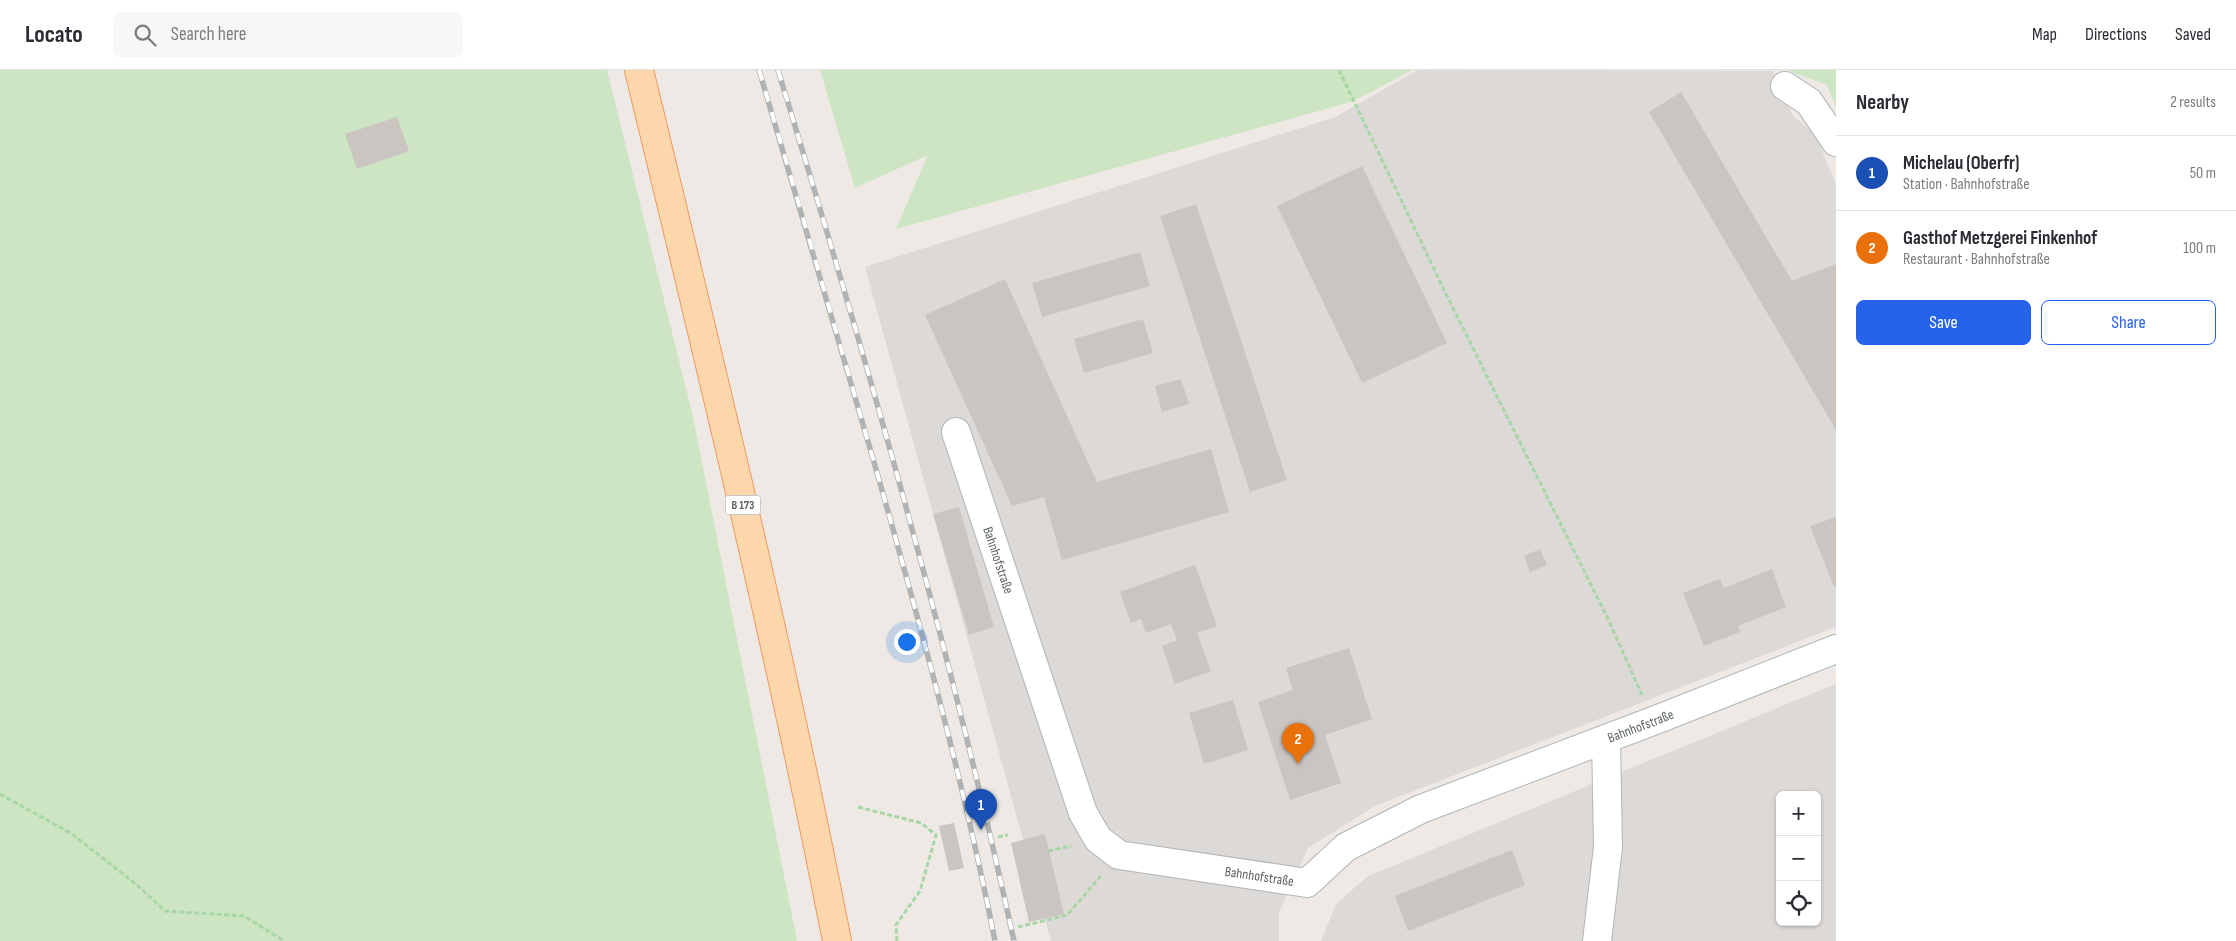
<!DOCTYPE html>
<meta charset="utf-8">
<style>
:root{--surface:#fff;--page:#f7f7f7;--text:#2b2b33;--muted:#7c7c81;--line:#e1e1e2;--accent:#2563eb}
body{margin:0;font-family:"Sofia Sans Condensed",sans-serif;background:var(--page);color:var(--text)}
.controls{position:absolute;right:15px;bottom:15px;display:grid;overflow:hidden;border-radius:8px;box-shadow:0 1px 4px #0004}
.controls button{width:45px;height:45px;display:grid;place-items:center;padding:0;border:0;border-bottom:1px solid var(--line);background:var(--surface);color:var(--text);font:25px sans-serif}
.you{position:absolute;left:906px;top:571px;width:18px;height:18px;margin:-12px;border:4px solid #fff;border-radius:50%;background:#1a73e8;box-shadow:0 0 0 8px #1a73e833}
.badge{display:grid;place-items:center;width:32px;height:32px;border-radius:50%;background:var(--accent);color:#fff;font-size:16px;font-weight:700}
.pin{position:absolute;translate:-50% -41px;filter:drop-shadow(0 1px 2px #0008)}
.pin::after{content:'';position:absolute;top:26px;width:18px;height:15px;background:inherit;clip-path:polygon(0 0,100% 0,50% 100%)}
.list{margin:0;padding:0;list-style:none}
h2{display:flex;justify-content:space-between;align-items:center;height:65px;margin:0;padding:0 20px;font-size:21px}
h2 small{font-size:16px;font-weight:400;color:var(--muted)}
.list li{display:grid;grid-template-columns:32px 1fr auto;gap:15px;align-items:center;box-sizing:border-box;height:75px;padding:0 20px;border-top:1px solid var(--line)}
.list b{display:block;font-size:19px;white-space:nowrap}
.list p{margin:0;font-size:16px;white-space:nowrap;color:var(--muted)}
.list em{font-size:16px;font-style:normal;color:var(--muted)}
.actions{display:flex;gap:10px;padding:15px 20px}
.actions a{flex:1;padding:11px 0;border:1px solid var(--accent);border-radius:8px;text-align:center;font-size:18px;color:var(--accent)}
.actions .main{background:var(--accent);color:#fff}
.icon{flex:none;width:28px;height:28px;fill:none;stroke:currentColor;stroke-width:2;stroke-linecap:round;stroke-linejoin:round}
.map{position:relative;flex:none;width:1836px;height:871px;overflow:hidden}
header{display:flex;align-items:center;gap:30px;box-sizing:border-box;height:70px;padding:0 25px;background:var(--surface);border-bottom:1px solid var(--line)}
header strong{font-size:24px}
nav{display:flex;gap:28px;margin-inline-start:auto;font-size:18px}
.search{width:350px;height:45px;background:var(--page);display:flex;align-items:center;gap:12px;box-sizing:border-box;padding:0 18px;border-radius:8px;color:var(--muted);font-size:19px}
main{display:flex}
aside{flex:1;background:var(--surface)}
.map>svg:first-child{display:block}
.industrial{fill:#ddd9d7;fill-rule:evenodd}
.green{fill:#cde5c2}
.building{fill:#cac5c1}
.lines{fill:none;stroke-linecap:round;stroke-linejoin:round}
.minor-casing{stroke:#b0b5b7;stroke-width:30}
.major-casing{stroke:#ec9a60;stroke-width:30}
.path{stroke:#a8d6a6;stroke-width:3;stroke-dasharray:5 2.5;stroke-linecap:butt}
.minor{stroke:#fff;stroke-width:28}
.major{stroke:#fcd7ac;stroke-width:28}
.rail-casing{stroke:#b1b2b3;stroke-width:5.5}
.rail{stroke:#fff;stroke-width:4;stroke-dasharray:11;stroke-linecap:butt}
.labels{text-anchor:middle;stroke-width:4.5;stroke-linejoin:round;paint-order:stroke}
.shield{fill:#fff;stroke:#8e9293;stroke-width:1}
.shield-label{font-size:12px;font-weight:bold;fill:#5d6365}
.street-label{font-size:14px;fill:#5d6365;stroke:#fff}
</style>
<header>
<strong>Locato</strong>
<div class="search"><svg class="icon" aria-label="search" viewBox="0 0 24 24"><circle cx="10" cy="10" r="6"/><path d="M15 15l6 6"/></svg>Search here</div>
<nav><a>Map</a><a>Directions</a><a>Saved</a></nav>
</header>
<main>
<div class="map">
<svg width="1836" height="871" viewBox="0 0 1836 871">
<rect width="100%" height="100%" fill="#eee9e5"/>
<!-- industrial -->
<path class="industrial" d="M1418,0l355,1 20,45 22,18 21,50v443l-461,179 -67,42 -29,64v29h-228l-186,-674 470,-150z
M1836,614v257h-515l15,-37 32,-28zM1780,725h37v127h-37z"/>
<!-- green -->
<path class="green" d="M0,0h607l86,347 104,524h-797z
M820,0h592l-58,31 -458,128 32,-74 -73,33z
M1787,0h49v37l-9,-22z"/>
<!-- building -->
<path class="building" d="M1681,22l111,189 44,-17v166l-187,-318z
M397,47l12,34 -52,18 -12,-35z
M1362,96l85,177 -85,40 -85,-177z
M1196,134l91,276 -37,12 -90,-276z
M1140,182l10,34 -108,31 -10,-34z
M1005,209l92,203 114,-33 18,63 -167,48 -18,-63 -32,9 -87,-191z
M1143,249l10,34 -69,20 -10,-34z
M1181,309l8,25 -27,8 -7,-26z
M959,437l35,120 -25,8 -36,-121z
M1836,447v69l-2,1 -24,-61z
M1540,479l7,16 -17,7 -6,-16z
M1195,495l22,61 -20,7 14,38 -36,13 -13,-38 15,-6 -6,-16 -25,9 -5,-14 -10,4 -11,-31z
M1772,499l14,38 -48,19 2,6 -36,14 -21,-53 37,-14 4,9z
M1349,578l23,71 -47,16 16,48 -51,17 -32,-98 35,-12 -7,-22z
M1233,630l15,50 -44,14 -15,-51z
M954,753l10,45 -15,3 -10,-45z
M1045,764l19,80 -35,8 -18,-79z
M1512,780l13,35 -117,46 -13,-35z"/>
<g class="lines">
<defs>
<g id="minor">
<path d="M1785,16l24,16 27,40"/>
<path id="s1" d="M956,362l127,381 15,26 21,16 188,28 39,-36 75,-38 232,-88 183,-72"/>
<path d="M1597,871l11,-94 -2,-108"/>
</g>
<path id="major" d="M639,0c70,289 141,579 198,871"/>
</defs>
<!-- minor casing -->
<use href="#minor" class="minor-casing"/>
<!-- major casing -->
<use href="#major" class="major-casing"/>
<!-- path -->
<path class="path" d="M1339,0l106,222 164,329 33,74
M0,724l72,40 65,51 28,26 79,5 40,25
M858,737l63,16 15,12 -16,56 -24,34 1,16
M998,767l10,-2
M1048,781l23,-5
M1018,857l49,-12 34,-39"/>
<!-- minor -->
<use href="#minor" class="minor"/>
<!-- major -->
<use href="#major" class="major"/>
<defs>
<path id="rail" d="M759,0c39,130 77,261 115,392 45,158 89,317 121,479
M778,0c88,288 172,577 236,871"/>
</defs>
<!-- rail casing -->
<use href="#rail" class="rail-casing"/>
<!-- rail -->
<use href="#rail" class="rail"/>
</g>
<g class="labels">
<!-- shield labels -->
<rect class="shield" x="725.5" y="425.5" width="35" height="19" rx="4"/>
<g class="shield-label">
<text x="743" y="439">B 173</text>
</g>
<!-- street labels -->
<g class="street-label">
<text dy="5" stroke="none"><textPath href="#s1" startOffset="135">Bahnhofstraße</textPath></text>
<text dy="5" stroke="none"><textPath href="#s1" startOffset="1020">Bahnhofstraße</textPath></text>
<text dy="5" stroke="none"><textPath href="#s1" startOffset="600">Bahnhofstraße</textPath></text>
</g>
</g>
</svg>
<div class="controls">
<button>+</button>
<button>−</button>
<button><svg class="icon" aria-label="locate" viewBox="0 0 24 24"><circle cx="12" cy="12" r="6"/><path d="M12 2v4M12 18v4M2 12h4M18 12h4"/></svg></button>
</div>
<div class="you"></div>
<div class="pin badge" style="left:981px;top:760px;background:#1a4fb4">1</div>
<div class="pin badge" style="left:1298px;top:694px;background:#e8710a">2</div>
</div>
<aside>
<h2>Nearby<small>2 results</small></h2>
<ul class="list">
<li><span class="badge" style="background:#1a4fb4">1</span><div><b>Michelau (Oberfr)</b><p>Station · Bahnhofstraße</p></div><em>50 m</em></li>
<li><span class="badge" style="background:#e8710a">2</span><div><b>Gasthof Metzgerei Finkenhof</b><p>Restaurant · Bahnhofstraße</p></div><em>100 m</em></li>
</ul>
<div class="actions"><a class="main">Save</a><a>Share</a></div>
</aside>
</main>
